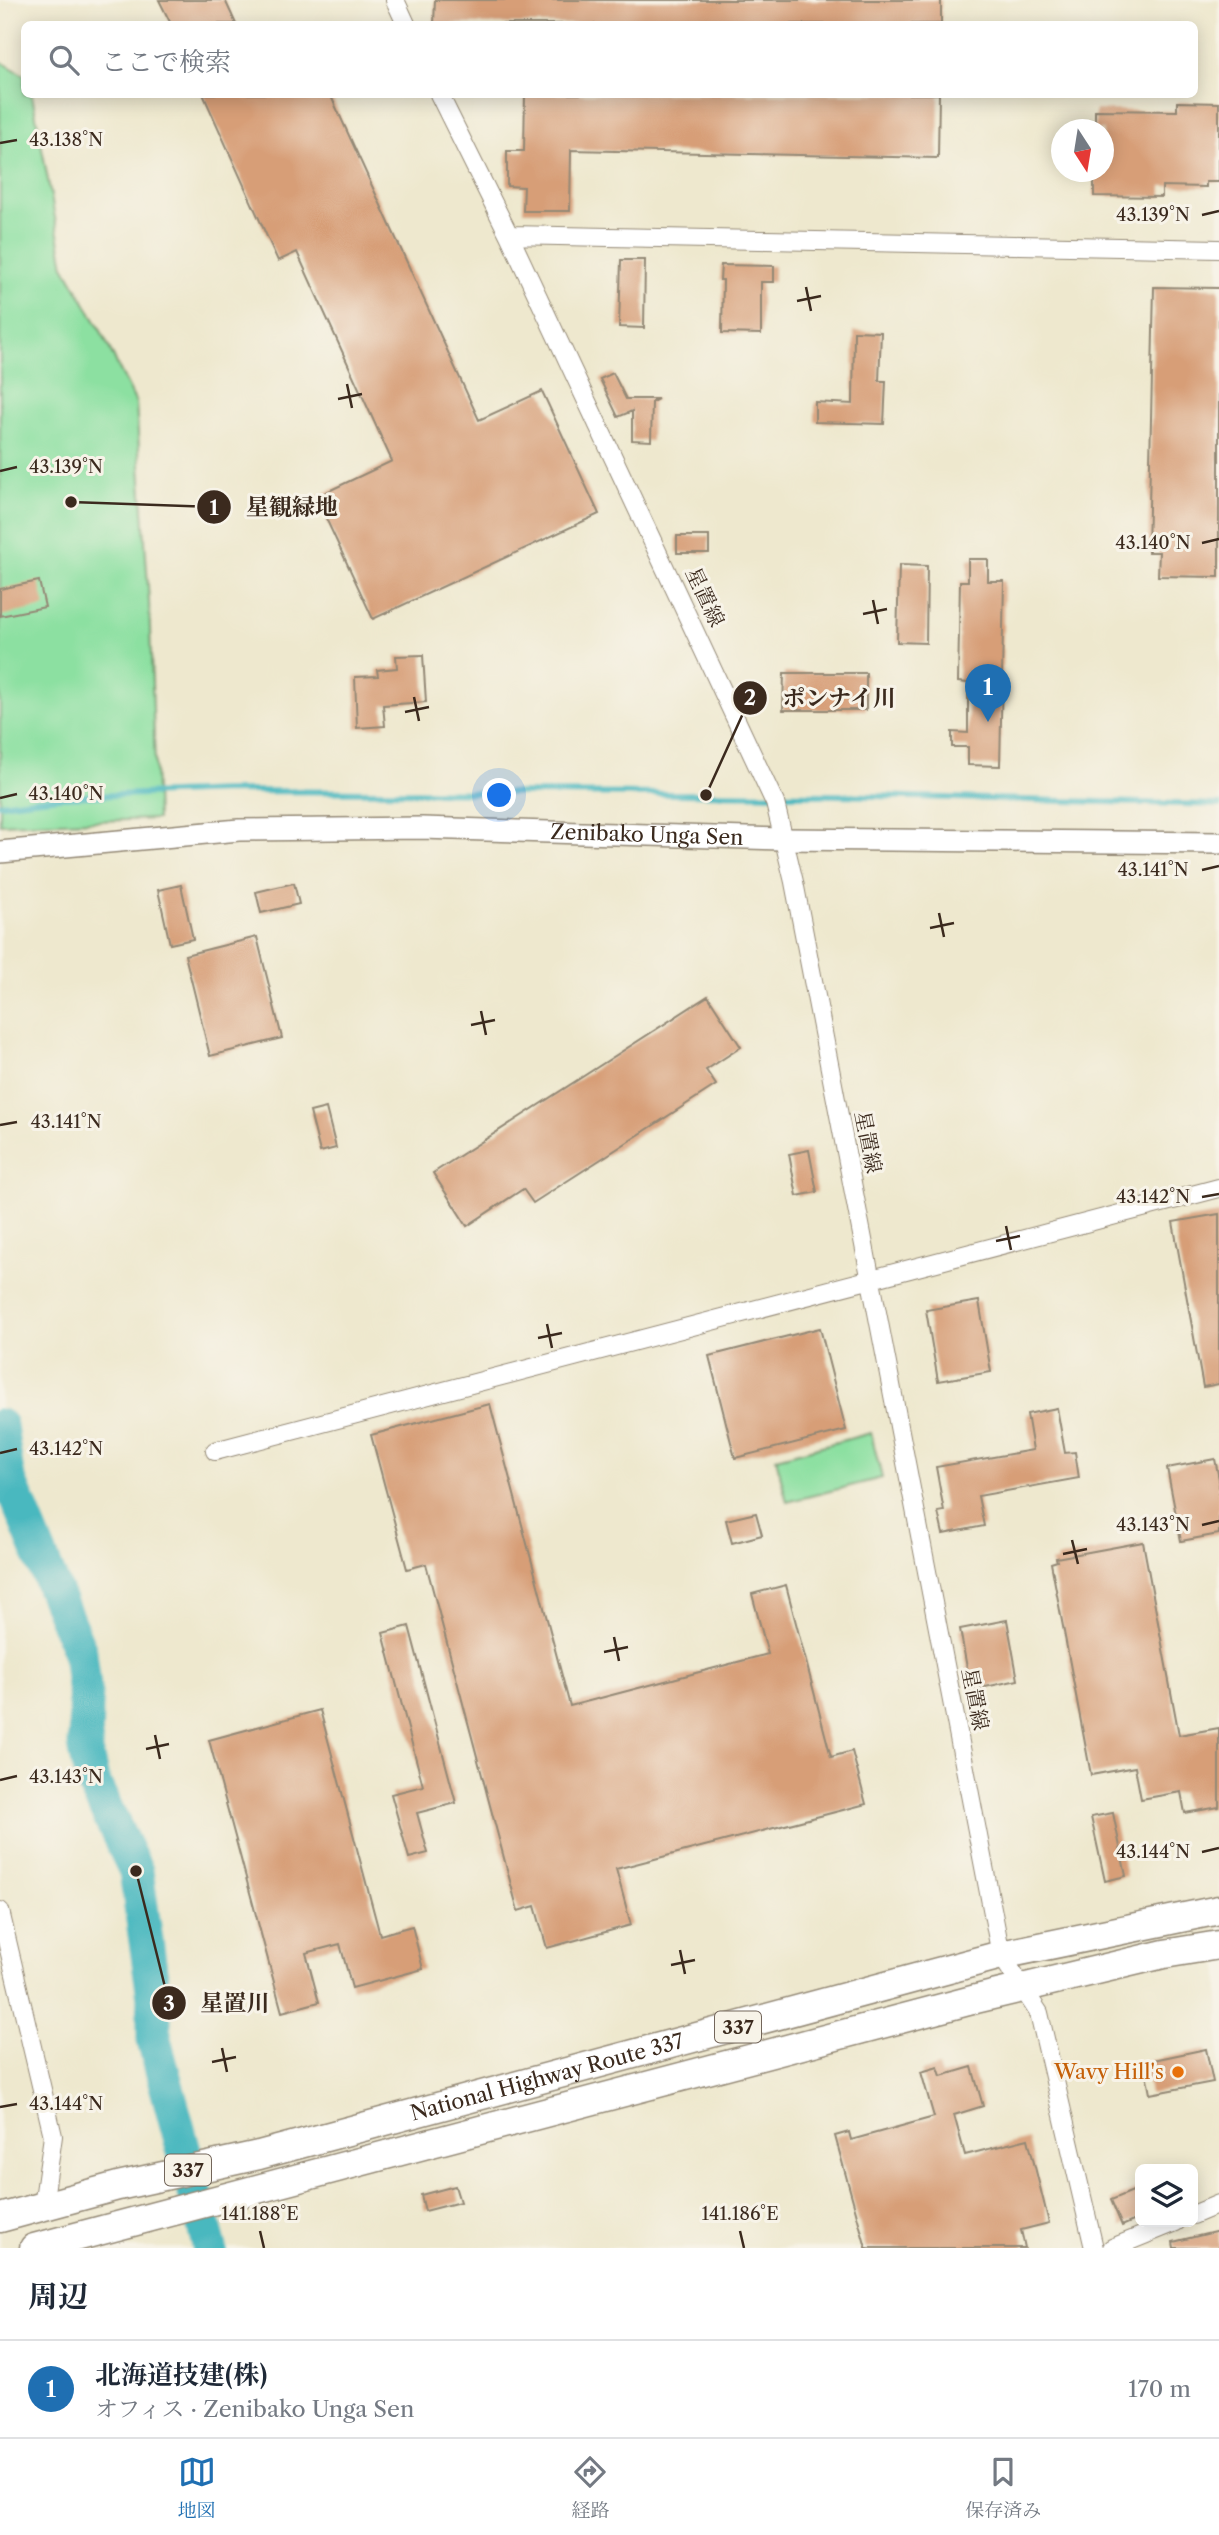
<!DOCTYPE html>
<html lang="ja">
<meta charset="utf-8">
<style>
:root{--surface:#fff;--page:#f6f6f7;--text:#1f2937;--muted:#747a83;--line:#e0e1e3;--accent:#1f6fb2}
body{margin:0;font-family:"Libre Caslon Text","Noto Serif JP",serif;background:var(--page);color:var(--text)}
.controls{position:absolute;right:21px;bottom:21px;display:grid;overflow:hidden;border-radius:10px;box-shadow:0 4px 18px #0003}
.controls button{width:63px;height:63px;display:grid;place-items:center;padding:0;border:0;border-bottom:2px solid var(--line);background:var(--surface);color:var(--text);font:35px sans-serif}
.compass{position:absolute;left:1051px;top:119px;width:63px;height:63px;border-radius:50%;background:var(--surface);box-shadow:0 4px 18px #0003;rotate:168deg}
.you{position:absolute;left:500px;top:796px;width:24px;height:24px;margin:-18px;border:5px solid #fff;border-radius:50%;background:#1a73e8;box-shadow:0 0 0 10px #1a73e833}
.badge{display:grid;place-items:center;width:46px;height:46px;border-radius:50%;background:var(--accent);color:#fff;font-size:23px;font-weight:700}
.pin{position:absolute;translate:-50% -58px;filter:drop-shadow(0 2px 4px #0008)}
.pin::after{content:'';position:absolute;top:37px;width:24px;height:21px;background:inherit;clip-path:polygon(0 0,100% 0,50% 100%)}
.list{margin:0;padding:0;list-style:none}
h2{display:flex;justify-content:space-between;align-items:center;height:91px;margin:0;padding:0 28px;font-size:30px}
h2 small{font-size:23px;font-weight:400;color:var(--muted)}
.list li{display:grid;grid-template-columns:46px 1fr auto;gap:21px;align-items:center;box-sizing:border-box;height:98px;padding:0 28px;border-top:2px solid var(--line)}
.list b{display:block;font-size:26px;white-space:nowrap}
.list p{margin:0;font-size:23px;white-space:nowrap;color:var(--muted)}
.list em{font-size:23px;font-style:normal;color:var(--muted)}
.icon{flex:none;width:38px;height:38px;fill:none;stroke:currentColor;stroke-width:2;stroke-linecap:round;stroke-linejoin:round}
.map{position:relative;flex:none;width:1219px;height:2248px;overflow:hidden}
.search{position:absolute;background:var(--surface);box-shadow:0 4px 18px #0003;left:21px;right:21px;top:21px;height:77px;display:flex;align-items:center;gap:18px;box-sizing:border-box;padding:0 24px;border-radius:10px;color:var(--muted);font-size:26px}
.sheet{height:189px;background:var(--surface)}
nav{display:flex;justify-content:space-around;align-items:center;box-sizing:border-box;height:98px;border-top:2px solid var(--line);background:var(--surface);font-size:19px;color:var(--muted)}
nav a{display:grid;justify-items:center;gap:4px}
nav .on{color:var(--accent)}
.map>svg:first-child{display:block}
.green{fill:#8ce0a1;stroke:#648560;stroke-width:2}
.lines{fill:none;stroke-linecap:round;stroke-linejoin:round}
.stream{stroke:#48b8bf;stroke-width:6}
.river{stroke:#48b8bf;stroke-width:35}
.building{fill:#d79e77}
.minor-casing{stroke:#948976;stroke-width:20}
.tertiary-casing{stroke:#948976;stroke-width:24}
.trunk-casing{stroke:#948976;stroke-width:31}
.minor{stroke:#fff;stroke-width:18}
.tertiary{stroke:#fff;stroke-width:21}
.trunk{stroke:#fff;stroke-width:28}
.ticks{fill:none;stroke:#3b2a1e;stroke-width:2.5}
.food-dot{fill:#e8710a;stroke:#f7f3e8;stroke-width:2.5}
.labels{text-anchor:middle;stroke-width:6;stroke-linejoin:round;paint-order:stroke}
.shield{fill:#f7f3e8;stroke:#73665b;stroke-width:2}
.shield-label{font-size:19px;font-weight:bold;fill:#3b2a1e}
.street-label{font-size:21px;fill:#3b2a1e;stroke:#f7f3e8}
.food-label{font-size:21px;fill:#c56008;stroke:#f7f3e8;text-anchor:end}
.ticks-label{font-size:18px;text-anchor:middle;fill:#3b2a1e;stroke:#f7f3e8;stroke-width:6;stroke-linejoin:round;paint-order:stroke}
.leader{fill:none;stroke:#3b2a1e;stroke-width:2.5}
.callout-dot{fill:#3b2a1e;stroke:#f7f3e8;stroke-width:2.5}
.mark-label{font-size:21px;text-anchor:middle;font-weight:bold;fill:#fff}
.callout-label{font-size:23px;text-anchor:middle;font-weight:bold;fill:#3b2a1e;stroke:#f7f3e8;stroke-width:6;stroke-linejoin:round;paint-order:stroke}
</style>
<div class="map">
<svg width="1219" height="2248" viewBox="0 0 1219 2248">
<rect width="100%" height="100%" fill="#f7f3e8"/>
<filter id="ink" filterUnits="userSpaceOnUse"><feTurbulence type="fractalNoise" baseFrequency=".0143" numOctaves="2"/><feDisplacementMap in="SourceGraphic" scale="14" xChannelSelector="R" yChannelSelector="G"/><feConvolveMatrix kernelMatrix="1 2 1 2 8 2 1 2 1" color-interpolation-filters="sRGB"/></filter>
<filter id="wash" filterUnits="userSpaceOnUse"><feTurbulence type="fractalNoise" baseFrequency=".00686" numOctaves="4" result="noise"/><feDisplacementMap in="SourceGraphic" scale="28" xChannelSelector="R" yChannelSelector="G"/><feGaussianBlur stdDeviation="1.57" result="paint"/><feColorMatrix in="noise" values="0 0 0 0 0 0 0 0 0 0 0 0 0 0 0 0 0 1.4 0 .05"/><feComposite in="paint" operator="in"/></filter>
<g filter="url(#wash)">
<rect width="100%" height="100%" fill="#eee8ce"/>
<!-- green -->
<path class="green" d="M0,61l24,14v19l8,1 32,171 36,63 36,74 13,199 8,217 -157,5z
M871,1433l11,45 -95,24 -11,-44z"/>
<g class="lines">
<!-- stream -->
<path class="stream" d="M0,804l58,-7 171,-6 606,4 384,10"/>
<!-- river -->
<path class="river" d="M0,1426l7,49 73,177 6,52 -1,46 7,30 44,91 18,126v43l56,208"/>
</g>
<g id="blocks">
<!-- building -->
<path class="building" d="M159,0h66l11,24h-65z
M435,0h506v24h-507z
M203,94h127l149,326 63,-29 57,123 -226,105 -57,-122 76,-36 -95,-209 -19,9z
M525,94h414l-1,64 -367,-8 -1,61h-47l1,-24 -17,-1v-35h17z
M1177,102l42,1v79h-13v5l-44,-1v11l-68,-1v-24h9v-42h-8v-20l82,1z
M621,260h24l-1,68 -25,-1z
M721,265l53,1v16h-13v52l-39,-1 1,-53h-3z
M1154,287l65,1v289l-61,-1 1,-24h-11z
M854,331l27,1 -2,49h7l-2,43 -69,-2v-20l38,2z
M613,373l13,26h32l-6,3 -1,39 -19,-1v-29l-14,6 -18,-38z
M677,536h32v17h-32z
M968,559h20v22h16l-4,185 -32,-1v-18h-16v-15l16,1v-50l-10,-1 2,-101h8z
M899,565l28,1 -1,77 -29,-1z
M39,581l6,26 -45,9v-27z
M423,655l3,47 -43,3 2,21 -28,2 -2,-51 23,-1 -1,-6 20,-2 -1,-12z
M784,673h82v37h-83z
M294,883l5,21 -38,9 -5,-21z
M181,885l12,54 -23,5 -12,-54z
M257,937l25,101 -72,18 -25,-101z
M708,996l33,51 -35,23 10,15 -183,118 -10,-14 -56,37 -34,-53z
M326,1108l10,40 -16,4 -10,-40z
M809,1150l8,42 -20,4 -8,-42z
M1219,1214v170l-16,3 -30,-165z
M979,1301l12,71 -53,9 -12,-71z
M820,1328l26,102 -111,28 -26,-102z
M490,1404l80,302 198,-52 -16,-60 34,-9 45,172 21,-6 14,53 -250,65 15,56 -84,23 -12,-42 -17,5 -92,-347 -19,5 -36,-134z
M1057,1408l8,45 10,-1 4,26 -101,18 6,30 -41,8 -5,-22 6,-1 -8,-44 97,-17 -6,-36z
M1215,1459l4,20v55l-38,7 -14,-73z
M756,1513l6,22 -30,8 -6,-23z
M1143,1542l36,193 40,-7v79l-34,6 -4,-21 -40,7 -6,-32 -44,8 -40,-212 6,-2 -1,-3z
M1007,1620l11,60 -47,10 -11,-61z
M409,1626l47,177 -39,10 11,40 -19,5 -18,-64 32,-8 -40,-153z
M320,1710l60,225 32,-9 11,43 -71,19 -12,-44 -34,9 13,49 -37,10 -73,-272z
M1113,1813l13,63 -21,5 -14,-64z
M1206,2049l7,33 -63,12 -6,-32z
M938,2067l3,9 31,-9 11,39 -29,9 11,40 63,-16 21,84 -28,7 4,18h-159l-31,-112 14,-4 2,8 83,-23 -13,-45z
M455,2186l5,16 -35,9 -4,-16z
M1140,2188v30l-18,8 -11,-26z
M1219,2231v17h-45l-1,-6z"/>
</g>
</g>
<g filter="url(#ink)">
<use href="#blocks" fill-opacity="0" stroke="#948976" stroke-width="2"/>
<g class="lines">
<defs>
<path id="minor" d="M395,0l11,24
M439,94l70,141 266,568 19,79 207,1073 38,58 55,235
M509,235l710,14
M215,1451l1004,-263
M0,1911l53,225 -10,70
M1193,2215l26,-11
M1112,2248l64,-26"/>
<g id="tertiary">
<path id="s1" d="M0,852l239,-22 183,-2 360,11 437,4"/>
</g>
<g id="trunk">
<path id="s2" d="M0,2218l118,-32 141,-31 742,-200 218,-45"/>
<path d="M34,2248l942,-249 188,-45 55,-9"/>
</g>
</defs>
<!-- minor casing -->
<use href="#minor" class="minor-casing"/>
<!-- tertiary casing -->
<use href="#tertiary" class="tertiary-casing"/>
<!-- trunk casing -->
<use href="#trunk" class="trunk-casing"/>
<!-- minor -->
<use href="#minor" class="minor"/>
<!-- tertiary -->
<use href="#tertiary" class="tertiary"/>
<!-- trunk -->
<use href="#trunk" class="trunk"/>
</g>
</g>
<!-- ticks -->
<path class="ticks" d="M0,143l17,-3M1202,215l17,-4M806,287l5,24M797,301l24,-5M347,384l5,24M338,399l24,-5M0,471l17,-4M1202,543l17,-4M873,600l5,24M863,614l24,-5M414,697l5,24M405,712l24,-5M0,798l17,-4M1202,870l17,-4M939,913l5,24M930,928l24,-5M481,1011l5,24M471,1025l24,-5M0,1125l17,-3M1202,1197l17,-3M1006,1226l5,24M996,1241l24,-5M547,1324l5,24M538,1338l24,-5M0,1453l17,-4M1202,1525l17,-4M1072,1540l6,24M1063,1554l24,-5M614,1637l5,24M604,1652l24,-5M155,1735l5,24M146,1749l23,-5M0,1780l17,-4M1202,1852l17,-4M680,1950l5,24M671,1965l24,-5M222,2048l5,24M212,2062l24,-5M0,2107l17,-3M260,2231l4,17M740,2231l4,17"/>
<!-- markers -->
<circle class="food-dot" cx="1178" cy="2072" r="7"/>
<g class="labels">
<!-- shield labels -->
<g class="shield">
<rect x="715" y="2011.5" width="46" height="31" rx="5"/>
<rect x="165" y="2154.5" width="46" height="31" rx="5"/>
</g>
<g class="shield-label">
<text x="738" y="2034">337</text>
<text x="188" y="2177">337</text>
</g>
<!-- street labels -->
<g class="street-label">
<text transform="translate(705 597) rotate(65)" y="7">星置線</text>
<text dy="7" stroke="none"><textPath href="#s1" startOffset="648">Zenibako Unga Sen</textPath></text>
<text transform="translate(868 1142) rotate(79)" y="7">星置線</text>
<text transform="translate(975 1699) rotate(79)" y="7">星置線</text>
<text dy="7" stroke="none"><textPath href="#s2" startOffset="565">National Highway Route 337</textPath></text>
</g>
<!-- food labels -->
<g class="food-label">
<text x="1164" y="2079">Wavy Hill's</text>
</g>
</g>
<g class="ticks-label">
<text x="66" y="146">43.138°N</text>
<text x="1153" y="221">43.139°N</text>
<text x="66" y="473">43.139°N</text>
<text x="1153" y="549">43.140°N</text>
<text x="66" y="800">43.140°N</text>
<text x="1153" y="876">43.141°N</text>
<text x="66" y="1128">43.141°N</text>
<text x="1153" y="1203">43.142°N</text>
<text x="66" y="1455">43.142°N</text>
<text x="1153" y="1531">43.143°N</text>
<text x="66" y="1783">43.143°N</text>
<text x="1153" y="1858">43.144°N</text>
<text x="66" y="2110">43.144°N</text>
<text x="260" y="2220">141.188°E</text>
<text x="740" y="2220">141.186°E</text>
</g>
<!-- callouts -->
<path class="leader" d="M71 502L214 507M706 795L750 698M136 1871L169 2003"/>
<g class="callout-dot">
<circle cx="71" cy="502" r="7"/>
<circle cx="706" cy="795" r="7"/>
<circle cx="136" cy="1871" r="7"/>
<circle cx="214" cy="507" r="18"/>
<circle cx="750" cy="698" r="18"/>
<circle cx="169" cy="2003" r="18"/>
</g>
<g class="mark-label">
<text x="214" y="515">1</text>
<text x="750" y="705">2</text>
<text x="169" y="2011">3</text>
</g>
<g class="callout-label">
<text x="292" y="515">星観緑地</text>
<text x="839" y="706">ポンナイ川</text>
<text x="235" y="2011">星置川</text>
</g>
</svg>
<div class="controls">
<button><svg class="icon" aria-label="layers" viewBox="0 0 24 24"><path d="M12 4l9 5-9 5-9-5zM3 14l9 5 9-5"/></svg></button>
</div>
<svg class="compass" viewBox="-18 -18 36 36"><path d="M0-13l5 13h-10z" fill="#e53935"/><path d="M0 13l5-13h-10z" fill="#747a83"/></svg>
<div class="you"></div>
<div class="pin badge" style="left:988px;top:722px">1</div>
<div class="search"><svg class="icon" aria-label="search" viewBox="0 0 24 24"><circle cx="10" cy="10" r="6"/><path d="M15 15l6 6"/></svg>ここで検索</div>
</div>
<section class="sheet">
<h2>周辺<small></small></h2>
<ul class="list">
<li><span class="badge">1</span><div><b>北海道技建(株)</b><p>オフィス · Zenibako Unga Sen</p></div><em>170 m</em></li>
</ul>
</section>
<nav>
<a class="on"><svg class="icon" aria-label="map" viewBox="0 0 24 24"><path d="M3 6l6-2 6 2 6-2v14l-6 2-6-2-6 2zM9 4v14M15 6v14"/></svg>地図</a>
<a><svg class="icon" aria-label="directions" viewBox="0 0 24 24"><path d="M12 3l9 9-9 9-9-9zM9 14v-3h6M13 9l2 2-2 2"/></svg>経路</a>
<a><svg class="icon" aria-label="saved" viewBox="0 0 24 24"><path d="M7 4h10v16l-5-4-5 4z"/></svg>保存済み</a>
</nav>
